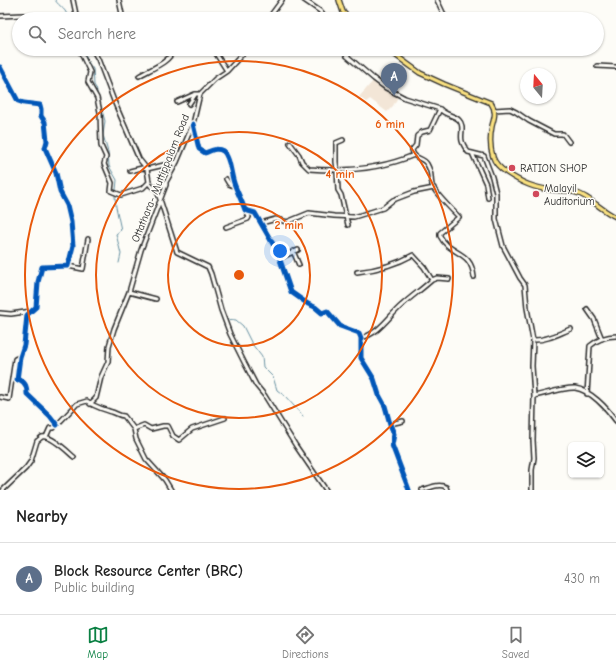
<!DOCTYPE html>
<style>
:root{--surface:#fff;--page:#f6f6f6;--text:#222;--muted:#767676;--line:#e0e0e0;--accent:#0b8043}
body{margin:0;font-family:"Comic Neue",sans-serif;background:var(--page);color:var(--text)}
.controls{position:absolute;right:12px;bottom:12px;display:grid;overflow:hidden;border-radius:6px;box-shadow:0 1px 3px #0004}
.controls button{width:36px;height:36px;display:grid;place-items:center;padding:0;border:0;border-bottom:1px solid var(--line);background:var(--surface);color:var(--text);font:20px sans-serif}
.compass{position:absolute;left:520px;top:68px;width:36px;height:36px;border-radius:50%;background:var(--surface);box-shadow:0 1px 3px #0004;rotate:342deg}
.you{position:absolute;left:280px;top:251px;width:14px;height:14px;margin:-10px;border:3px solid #fff;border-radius:50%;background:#1a73e8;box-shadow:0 0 0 6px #1a73e833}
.badge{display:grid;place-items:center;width:26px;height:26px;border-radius:50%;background:var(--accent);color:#fff;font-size:13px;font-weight:700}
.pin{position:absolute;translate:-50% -33px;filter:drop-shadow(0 1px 2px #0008)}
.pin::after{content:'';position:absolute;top:21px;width:14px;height:12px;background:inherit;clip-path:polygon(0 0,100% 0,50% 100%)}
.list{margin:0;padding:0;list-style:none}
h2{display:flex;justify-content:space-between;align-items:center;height:52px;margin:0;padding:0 16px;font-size:17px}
h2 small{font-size:13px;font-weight:400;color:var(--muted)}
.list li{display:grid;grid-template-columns:26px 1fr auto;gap:12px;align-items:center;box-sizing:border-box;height:72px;padding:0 16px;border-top:1px solid var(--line)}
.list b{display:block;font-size:15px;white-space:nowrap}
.list p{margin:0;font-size:13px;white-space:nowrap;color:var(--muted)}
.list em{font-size:13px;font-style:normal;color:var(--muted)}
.icon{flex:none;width:22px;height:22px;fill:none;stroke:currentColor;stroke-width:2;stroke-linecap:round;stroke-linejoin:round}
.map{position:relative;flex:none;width:616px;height:490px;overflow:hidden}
.search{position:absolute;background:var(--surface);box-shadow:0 1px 3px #0004;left:12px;right:12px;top:12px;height:44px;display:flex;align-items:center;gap:10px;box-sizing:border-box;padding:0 14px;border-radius:22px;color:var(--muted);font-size:15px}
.sheet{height:124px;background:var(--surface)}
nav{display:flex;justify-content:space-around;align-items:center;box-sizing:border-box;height:56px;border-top:1px solid var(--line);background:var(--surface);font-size:11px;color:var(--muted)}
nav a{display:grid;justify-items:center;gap:2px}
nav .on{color:var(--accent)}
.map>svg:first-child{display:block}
.built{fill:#f3e6d7}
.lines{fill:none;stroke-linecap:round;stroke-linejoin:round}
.stream{stroke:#6690a1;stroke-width:1}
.minor-casing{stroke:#2b2b2b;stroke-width:6}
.major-casing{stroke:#2b2b2b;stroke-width:6}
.minor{stroke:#fdfcf7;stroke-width:3}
.major{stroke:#fae180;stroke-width:3.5}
.minor-bridge-casing{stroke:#2b2b2b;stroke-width:6;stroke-linecap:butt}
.minor-bridge{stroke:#fdfcf7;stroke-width:3}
.cycleway-casing{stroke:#fdfcf7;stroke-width:8}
.cycleway{stroke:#0057b8;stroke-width:5}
.ring{fill:none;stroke:#e8590c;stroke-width:2}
.poi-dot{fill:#d1495b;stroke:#fdfcf7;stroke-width:1.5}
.labels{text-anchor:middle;stroke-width:3;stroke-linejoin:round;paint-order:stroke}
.poi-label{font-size:11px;fill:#2b2b2b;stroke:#fdfcf7;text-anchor:start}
.street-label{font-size:11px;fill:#2b2b2b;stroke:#fdfcf7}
.centre{fill:#e8590c;stroke:#fdfcf7;stroke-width:2}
.ring-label{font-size:12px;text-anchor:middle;font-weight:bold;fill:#e8590c;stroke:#fdfcf7;stroke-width:3;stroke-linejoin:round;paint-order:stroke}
</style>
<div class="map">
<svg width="616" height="490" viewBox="0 0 616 490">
<rect width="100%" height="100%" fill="#fdfcf7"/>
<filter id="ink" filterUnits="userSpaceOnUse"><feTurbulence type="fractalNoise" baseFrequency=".025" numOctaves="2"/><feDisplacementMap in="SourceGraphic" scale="8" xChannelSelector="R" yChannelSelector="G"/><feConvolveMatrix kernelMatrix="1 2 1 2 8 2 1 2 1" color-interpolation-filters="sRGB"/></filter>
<g filter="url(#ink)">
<!-- built -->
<path class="built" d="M374,80l24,17 -5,9 -6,6 -17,-13 -4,3 -7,-5z"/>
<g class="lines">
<!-- stream -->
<path class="stream" d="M55,0c4,7 14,10 12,19
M83,49l5,13 5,7 1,16 2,3 4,16
M101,107l4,14 -2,14 5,17 1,14 8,14 -1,10
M115,196l1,11 5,23 -5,4 5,20 -2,9
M208,272l14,45
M225,319l11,1 7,6 9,18 10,13 1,10 10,10 4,13 8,6 18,20"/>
<defs>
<path id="minor" d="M73,0l4,19
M119,0l4,19
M304,0l16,11 6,8
M437,0l9,19
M0,16l23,-1
M213,19l5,-1 1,1
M268,19l14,-19
M79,49l11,23 -2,10 9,16 3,14 1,34 5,11 -2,7 8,19 -1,8 10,4 22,-7 6,-6 -2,-13 30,-7
M92,49l6,10 16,42 25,58 8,10 -5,-1 -12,3
M213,49l14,22
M343,49l4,7 27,23 12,9 19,10 35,11c6,7 13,5 19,11 6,6 1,14 3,21 1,4 4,8 6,11l16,4
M347,56l5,-7
M597,66l19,1
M0,67l18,34 6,2 16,2 1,4v7l4,6 2,19 -2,7 11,25 4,19 7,13 4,17 2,24 -5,20 -26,1 -4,15 -2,25 -9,8 -3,30 -4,12 -3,23 2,-1c7,4 8,8 8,15l23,22 7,9
M139,76c9,-6 32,-14 33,-25l4,1 20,-3
M177,102l18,-8h5
M189,104l6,-9
M440,109l-10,21 -8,2 -5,4 -1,9 -4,5c2,10 11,7 15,14 6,11 3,12 5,21 2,7 21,26 27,32l-19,16v3c10,20 31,13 34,41
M494,110l16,-1 6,3 13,9 25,13h9l6,8
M193,124l6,25 6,4c6,-2 11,-6 18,-2 7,5 8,24 11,32 3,9 8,18 11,27l10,3 22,38 14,41 17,12 7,3 7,6 5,-2 13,15 19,7 2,5v20l13,21 5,16 6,11 5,18 4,10 -2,11 17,45
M343,140l-7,3v19l1,8 1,20 3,5 7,30
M290,143l9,12 3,7 7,7c35,3 72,0 105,-14
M472,153l14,31 2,14
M484,156l8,21 4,16v26l7,27 17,32 5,7 2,23 6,32 -1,26 2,30 -1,44 1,18 -2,12v20
M226,179l3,5 7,3
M149,182l1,3 4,3 8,-2 4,-4
M156,187l21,65 31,15 3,7 10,36 9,24 14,28 12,23 9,11 31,50 30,44
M261,223l15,-4 11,3 22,-9 25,3 20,1 29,-9 10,-8 21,-8 20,-4
M226,227l22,-8 1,-2 -4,-7
M293,251l6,14
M280,258l18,-8
M68,266l15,3 5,-30
M357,272c18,-2 40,-8 56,-17l11,12 8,13 5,-2 12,1
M129,292l27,7
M587,309l7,10 8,20
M0,313l11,1 21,-3
M361,338c19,-5 27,-21 41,-33 10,-9 20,-16 30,-25
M533,340c13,1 27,-7 38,-11
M587,394l3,-48c7,-6 16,-10 26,-10
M534,396c10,-2 32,-9 41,-8 15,2 32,20 41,33
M0,397l9,2 6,-40 6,-3
M90,404l6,-6 5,-21 7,-15 1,-16 5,-17 15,-37 12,-42 25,-65v-3l11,-20 16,-38 7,-30 15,-15 12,-8 20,-22
M390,424l13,-3
M134,429l10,-4 7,4 12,-3h5l5,10 6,4 13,-11 33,-11
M46,437l4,-9h4l23,-24 10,-3c7,6 16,8 25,11 4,1 7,4 12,4l10,13 2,10 10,20 19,21 6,10
M3,490l23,-22 5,-7 6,-20c2,-1 3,-3 5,-4 9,-2 26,15 32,20
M422,490c8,-2 16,-7 24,-3l1,3"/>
<path id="major" d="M339,0l4,12 7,7
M387,49l33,24 24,11 47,19c6,9 3,15 1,23 -2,10 -2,22 1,31 2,7 8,12 14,16 15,10 27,15 45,17 8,1 17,0 25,3 13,4 25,18 39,24"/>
</defs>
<!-- minor casing -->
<use href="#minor" class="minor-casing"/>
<!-- major casing -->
<use href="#major" class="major-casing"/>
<!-- minor -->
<use href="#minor" class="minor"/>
<!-- major -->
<use href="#major" class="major"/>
<defs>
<path id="minor-bridge" d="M170,50l3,1"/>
</defs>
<!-- minor-bridge casing -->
<use href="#minor-bridge" class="minor-bridge-casing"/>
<!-- minor-bridge -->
<use href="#minor-bridge" class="minor-bridge"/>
<defs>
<path id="cycleway" d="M0,67l18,34 6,2 16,2 1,4v7l4,6 2,19 -2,7 11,25 4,19 7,13 4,17 2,24 -5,20 -26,1 -4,15 -2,25 -9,8 -3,30 -4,12 -3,23 2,-1c7,4 8,8 8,15l23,22 7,9
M193,124l6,25 6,4c6,-2 11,-6 18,-2 7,5 8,24 11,32 3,9 8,18 11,27l10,3 22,38 14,41 17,12 7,3 7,6 5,-2 13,15 19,7 2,5v20l13,21 5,16 6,11 5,18 4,10 -2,11 17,45"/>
</defs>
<!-- cycleway casing -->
<use href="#cycleway" class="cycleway-casing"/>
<!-- cycleway -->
<use href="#cycleway" class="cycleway"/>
</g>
</g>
<!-- distance rings -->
<g class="ring">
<circle cx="239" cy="275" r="71"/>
<circle cx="239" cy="275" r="143"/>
<circle cx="239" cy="275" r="214"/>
</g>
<!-- markers -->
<g class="poi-dot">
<circle cx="512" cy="168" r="4"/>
<circle cx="536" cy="194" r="4"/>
</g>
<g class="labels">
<!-- poi labels -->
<g class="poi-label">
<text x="520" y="172">RATION SHOP</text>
<text x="544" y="192">Malayil<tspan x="544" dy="13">Auditorium</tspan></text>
</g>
<!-- street labels -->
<g class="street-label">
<text transform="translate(160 178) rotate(-68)" y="4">Ottathara- Muttippalam Road</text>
</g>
</g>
<circle cx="239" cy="275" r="6" class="centre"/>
<g class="ring-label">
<text x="390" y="128">6 min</text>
<text x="340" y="178">4 min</text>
<text x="289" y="229">2 min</text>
</g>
</svg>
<div class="controls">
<button><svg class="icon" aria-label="layers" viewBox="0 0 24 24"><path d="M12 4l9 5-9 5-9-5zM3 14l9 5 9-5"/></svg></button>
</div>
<svg class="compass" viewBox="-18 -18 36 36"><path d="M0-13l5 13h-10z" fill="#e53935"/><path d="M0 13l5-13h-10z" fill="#767676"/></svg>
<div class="you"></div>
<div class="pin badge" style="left:394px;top:96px;background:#5c6f8a">A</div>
<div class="search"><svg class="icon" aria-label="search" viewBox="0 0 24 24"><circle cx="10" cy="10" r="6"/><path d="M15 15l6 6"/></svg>Search here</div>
</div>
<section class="sheet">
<h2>Nearby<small></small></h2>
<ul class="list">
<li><span class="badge" style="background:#5c6f8a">A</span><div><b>Block Resource Center (BRC)</b><p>Public building</p></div><em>430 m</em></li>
</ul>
</section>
<nav>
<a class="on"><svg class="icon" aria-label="map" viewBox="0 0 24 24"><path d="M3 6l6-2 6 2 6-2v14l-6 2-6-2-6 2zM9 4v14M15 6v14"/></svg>Map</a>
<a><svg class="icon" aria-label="directions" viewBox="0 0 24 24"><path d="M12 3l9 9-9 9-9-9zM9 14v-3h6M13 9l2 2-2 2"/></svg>Directions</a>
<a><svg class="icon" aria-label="saved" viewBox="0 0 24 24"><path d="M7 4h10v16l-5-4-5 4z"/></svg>Saved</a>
</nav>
